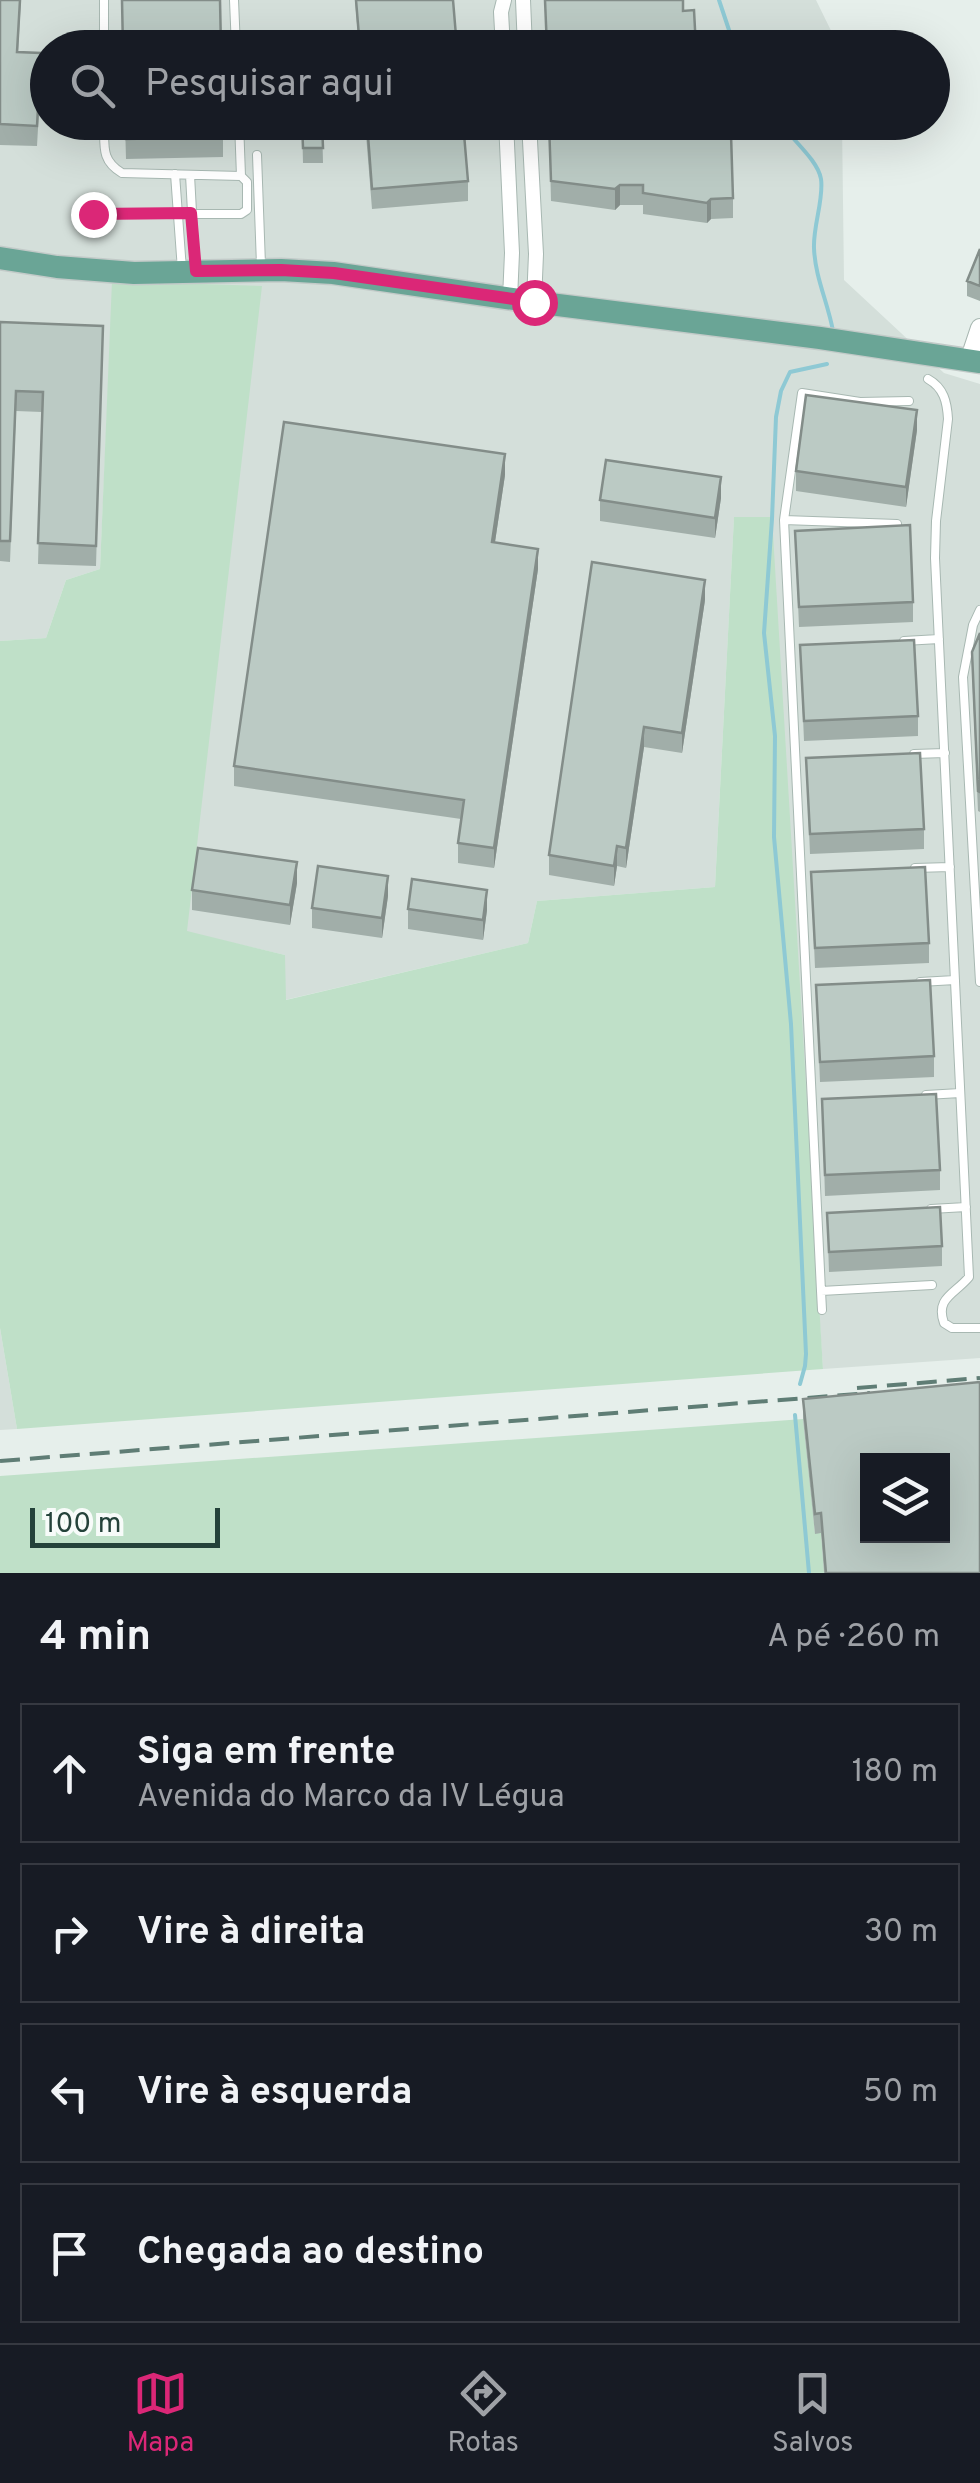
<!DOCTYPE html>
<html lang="pt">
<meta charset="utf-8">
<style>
:root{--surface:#171b24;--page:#242831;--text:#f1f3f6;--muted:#9ea1a6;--line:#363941;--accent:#db2777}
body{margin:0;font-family:Overpass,sans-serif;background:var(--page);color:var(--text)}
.controls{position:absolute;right:30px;bottom:30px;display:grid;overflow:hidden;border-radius:0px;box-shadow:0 10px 40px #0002}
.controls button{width:90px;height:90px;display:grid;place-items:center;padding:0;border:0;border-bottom:2px solid var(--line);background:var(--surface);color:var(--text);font:50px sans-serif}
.scale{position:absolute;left:30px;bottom:25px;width:190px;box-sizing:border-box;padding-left:10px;border:5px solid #24423a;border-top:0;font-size:28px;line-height:35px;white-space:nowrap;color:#24423a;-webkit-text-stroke:8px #f7fbf9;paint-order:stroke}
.stop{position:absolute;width:30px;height:30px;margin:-22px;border:8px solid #db2777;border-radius:50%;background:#fff}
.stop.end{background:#db2777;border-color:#fff;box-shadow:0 2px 10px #0008}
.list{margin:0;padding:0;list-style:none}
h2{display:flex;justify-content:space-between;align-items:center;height:130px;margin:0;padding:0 40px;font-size:42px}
h2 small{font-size:32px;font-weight:400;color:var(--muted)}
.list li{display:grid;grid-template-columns:65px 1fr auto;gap:30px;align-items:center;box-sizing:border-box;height:140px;margin:0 20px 20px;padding:0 20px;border:2px solid var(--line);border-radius:0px}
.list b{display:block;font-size:38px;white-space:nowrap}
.list p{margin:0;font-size:32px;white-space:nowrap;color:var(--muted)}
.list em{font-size:32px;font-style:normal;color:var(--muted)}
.icon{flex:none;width:55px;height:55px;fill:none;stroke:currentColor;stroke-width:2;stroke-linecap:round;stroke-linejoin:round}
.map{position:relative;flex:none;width:980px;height:1573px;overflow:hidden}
.search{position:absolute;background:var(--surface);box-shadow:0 10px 40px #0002;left:30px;right:30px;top:30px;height:110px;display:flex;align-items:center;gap:25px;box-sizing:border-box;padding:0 35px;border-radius:55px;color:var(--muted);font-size:38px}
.sheet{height:770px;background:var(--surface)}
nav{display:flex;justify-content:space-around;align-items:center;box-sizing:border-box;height:140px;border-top:2px solid var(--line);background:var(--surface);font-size:28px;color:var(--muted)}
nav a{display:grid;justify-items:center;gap:5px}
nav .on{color:var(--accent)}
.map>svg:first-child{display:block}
.built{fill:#d4dfda}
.green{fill:#bfe0c8}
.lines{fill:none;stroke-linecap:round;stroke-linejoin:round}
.stream{stroke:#8ec9d4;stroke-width:4}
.service-casing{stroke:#a8b8b2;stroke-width:10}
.minor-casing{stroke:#a8b8b2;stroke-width:16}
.tertiary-casing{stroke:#a8b8b2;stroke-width:20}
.primary-casing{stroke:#c2cac8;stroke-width:25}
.service{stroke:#fff;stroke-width:8}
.minor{stroke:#fff;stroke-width:14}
.tertiary{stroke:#fff;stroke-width:18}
.primary{stroke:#6aa596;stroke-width:22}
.rail{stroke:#5f7d75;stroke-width:4;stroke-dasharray:20 10;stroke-linecap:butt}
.wall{fill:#a1aea9}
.shaded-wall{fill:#838d89}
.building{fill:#bbcac4;stroke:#838d89;stroke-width:2.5;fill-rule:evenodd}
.route{stroke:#db2777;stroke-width:12}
</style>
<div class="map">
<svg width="980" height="1573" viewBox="0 0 980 1573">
<rect width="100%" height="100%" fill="#e6efeb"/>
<!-- built -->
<path class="built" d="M0,0h816l23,47 -791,1v74l794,1 2,157 100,93 36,11v974l-157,11 -4,-58 -85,-793 -19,369 -178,14 -9,42 -243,57v-45l-99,-23 75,-645 -148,-6 -13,288 -34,11 -20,58 -46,3z
M0,1328l17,101 -17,1z"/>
<!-- green -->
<path class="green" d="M112,281l150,5 -75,645 98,24 1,45 242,-57 9,-42 178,-14 19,-370h38l51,852 -806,60 -17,-101v-687l46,-3 20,-58 34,-11z
M803,1419l12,114h6l3,40h-824v-97z"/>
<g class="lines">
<!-- stream -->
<path class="stream" d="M719,0l12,36 8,12
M780,122c11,17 38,38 41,57 3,20 -8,47 -7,69 1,29 14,55 19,83
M800,1384l5,-18 1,-12 -15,-330 -17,-187 1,-101 -11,-103 8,-114 4,-102 5,-26 9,-19 37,-8
M795,1415l14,158"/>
<defs>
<path id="service" d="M234,0l2,48
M104,48v-48
M239,122l2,54
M257,155l4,110
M175,174l7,96
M190,175l5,92
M93,214h148l6,-4v-28l-6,-6 -119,-3c-22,-13 -17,-28 -18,-51
M928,379c16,9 19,23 20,40l-12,102 -1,37 34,719c-14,17 -34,21 -25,46l8,5h28
M909,401l-49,1 -58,-9 -18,127 37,771 111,-6
M784,520l113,4
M980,610l-7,15 -10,52 17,305
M904,641l35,-2
M914,754l31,-1
M915,868l35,-1
M920,982l35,-2
M926,1095l34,-2
M931,1209l35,-2
M821,1291l1,19"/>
<path id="minor" d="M523,0l2,48
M503,48l-2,-36 3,-12
M506,122l6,131 -2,46
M529,122l7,132 -2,48"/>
<path id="tertiary" d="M969,361l11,-33"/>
<path id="primary" d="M0,258l57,9 77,6 147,-3 52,3 201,29 286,36 160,24"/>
</defs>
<!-- service casing -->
<use href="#service" class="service-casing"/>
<!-- minor casing -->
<use href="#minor" class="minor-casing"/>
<!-- tertiary casing -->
<use href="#tertiary" class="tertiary-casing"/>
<!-- primary casing -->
<use href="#primary" class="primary-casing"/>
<!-- service -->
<use href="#service" class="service"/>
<!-- minor -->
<use href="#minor" class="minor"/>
<!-- tertiary -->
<use href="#tertiary" class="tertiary"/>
<!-- primary -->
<use href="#primary" class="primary"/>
<!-- rail -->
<path class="rail" d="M857,1388l123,-10
M0,1461l870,-68"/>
</g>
<!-- wall -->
<path class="wall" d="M0,0h21l-3,52 23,22 -4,72 -37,-1z
M355,0h98l4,48h-98z
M125,122h98v35l-97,2z
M302,122h20l1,41h-20z
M365,122h98l5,59v20l-96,8z
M549,122l171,12 13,64v20l-22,1 -4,4 -64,-9v-9h-23l-5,5 -64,-9z
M980,249v52l-13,-5v-15z
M0,322l103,4 -7,240 -58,-2 4,-152 -26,-1 -6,151 -10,-1z
M917,430l-11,77 -110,-16v-20z
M505,475l-10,67 43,27 -44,299 -36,-5v-20l3,-24 -227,-33v-20z
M721,498l-6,40 -115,-17v-21z
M795,531l118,71v20l-114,5z
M705,600l-23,153 -38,-6 -18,121 -9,-2 -3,20 -65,-11v-20z
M980,633v179l-2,-1 -6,-139v-20z
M800,645l118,71v20l-114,5z
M806,758l118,71v20l-114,5z
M811,872l118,71v20l-114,5z
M297,883l-7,42 -98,-15v-20z
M388,896l-6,42 -70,-10v-20z
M408,909l79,1 -4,30 -75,-11z
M816,985l118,71v21l-114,5z
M822,1099l118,71v20l-115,6z
M827,1213l115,33v20l-113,6z
M803,1399l177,174h-156l-3,-40 -6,1 -12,-115z"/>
<!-- shaded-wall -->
<path class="shaded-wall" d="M620,185v20l-5,5v-21z
M711,199v20l-4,4v-20z
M917,410v20l-11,77v-20z
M505,454v21l-13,87v-20z
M721,477v21l-6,40v-20z
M538,549v20l-44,299v-20z
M705,580v20l-23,153v-20z
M644,727v20l-18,121v-20z
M617,846v20l-3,20v-20z
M297,862v21l-7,42v-20z
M388,876v20l-6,42v-20z
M487,890v20l-4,30v-20z"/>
<!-- building -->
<path class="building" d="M0,0h20l-3,52 24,1 -4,73 -37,-2z
M122,0h98l1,48h-98z
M356,0h97l4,48h-97z
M545,0h138v11l11,-1 2,38h-149z
M125,122h98v15l-97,2z
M302,122h20l1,26h-20z
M367,122h96l5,59 -96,8z
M549,122h171v12h11l2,64 -22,1 -4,4 -64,-10v-8h-23l-5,4 -64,-8z
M980,249v37l-13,-5z
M0,322l103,4 -7,220 -58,-3 5,-151 -27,-1 -6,150h-10z
M806,395l111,15 -11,77 -110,-16z
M284,422l221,32 -13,88 46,7 -44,299 -36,-5 6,-43 -230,-34z
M606,460l115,17 -6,41 -115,-18z
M910,525l3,77 -114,5 -4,-76z
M592,562l113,18 -23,153 -38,-6 -18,121 -9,-2 -3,20 -65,-11z
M980,633v159l-2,-1 -6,-139z
M914,640l4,76 -114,5 -4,-76z
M920,753l4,76 -114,5 -4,-76z
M198,848l99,14 -7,43 -98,-15z
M318,866l70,10 -6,42 -70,-10z
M925,867l4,76 -114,5 -4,-76z
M412,879l75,11 -4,30 -75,-11z
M930,980l4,76 -114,6 -4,-77z
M936,1094l4,76 -115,5 -3,-76z
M940,1207l2,39 -113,6 -2,-39z
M980,1382v191h-154l-5,-60 -6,1 -12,-115zM868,1460h74v76h-74z"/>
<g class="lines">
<!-- route -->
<path class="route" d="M93,214l98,-1 5,58 85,-1 53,3 200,29"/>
</g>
</svg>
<div class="controls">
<button><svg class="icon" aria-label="layers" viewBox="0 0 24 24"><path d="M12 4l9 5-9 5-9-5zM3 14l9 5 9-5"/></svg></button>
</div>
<div class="scale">100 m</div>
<div class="stop" style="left:534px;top:302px"></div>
<div class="stop end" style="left:93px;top:214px"></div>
<div class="search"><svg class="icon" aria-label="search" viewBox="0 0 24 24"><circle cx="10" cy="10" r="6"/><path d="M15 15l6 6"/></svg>Pesquisar aqui</div>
</div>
<section class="sheet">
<h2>4 min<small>A pé · 260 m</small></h2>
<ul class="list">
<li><svg class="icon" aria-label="ahead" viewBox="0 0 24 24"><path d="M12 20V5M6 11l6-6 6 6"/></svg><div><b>Siga em frente</b><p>Avenida do Marco da IV Légua</p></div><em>180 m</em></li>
<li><svg class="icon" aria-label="right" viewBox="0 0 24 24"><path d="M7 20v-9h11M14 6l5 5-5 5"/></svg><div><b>Vire à direita</b></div><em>30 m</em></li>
<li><svg class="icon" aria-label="left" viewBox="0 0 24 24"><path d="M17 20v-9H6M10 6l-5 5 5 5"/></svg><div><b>Vire à esquerda</b></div><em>50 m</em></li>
<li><svg class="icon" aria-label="arrive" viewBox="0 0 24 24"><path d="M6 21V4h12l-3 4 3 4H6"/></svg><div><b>Chegada ao destino</b></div></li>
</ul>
</section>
<nav>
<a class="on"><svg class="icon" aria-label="map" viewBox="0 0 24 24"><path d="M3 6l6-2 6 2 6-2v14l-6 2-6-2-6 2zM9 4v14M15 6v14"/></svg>Mapa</a>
<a><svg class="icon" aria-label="directions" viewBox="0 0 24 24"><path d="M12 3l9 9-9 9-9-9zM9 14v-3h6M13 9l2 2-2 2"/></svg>Rotas</a>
<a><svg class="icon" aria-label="saved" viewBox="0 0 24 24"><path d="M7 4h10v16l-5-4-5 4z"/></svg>Salvos</a>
</nav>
